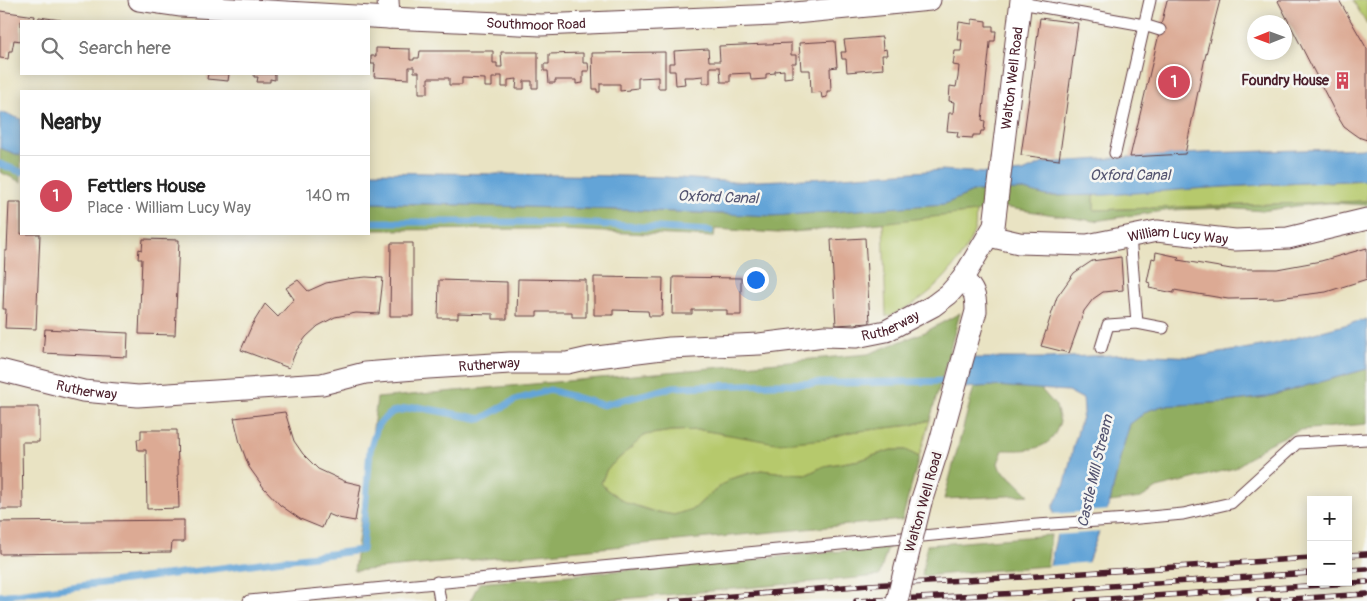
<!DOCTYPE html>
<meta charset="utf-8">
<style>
:root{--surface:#fff;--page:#f2f2f2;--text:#222;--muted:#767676;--line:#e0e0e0;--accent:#d1495b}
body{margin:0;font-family:Pangolin,sans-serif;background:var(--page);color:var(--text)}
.controls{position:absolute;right:15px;bottom:15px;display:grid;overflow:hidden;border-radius:0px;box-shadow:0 2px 12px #0003}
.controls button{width:45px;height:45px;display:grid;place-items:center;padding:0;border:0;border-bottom:1px solid var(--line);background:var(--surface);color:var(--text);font:25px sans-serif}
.compass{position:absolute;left:1247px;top:15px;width:45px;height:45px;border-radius:50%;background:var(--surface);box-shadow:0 2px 12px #0003;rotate:269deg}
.you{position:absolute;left:755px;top:279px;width:18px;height:18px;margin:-12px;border:4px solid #fff;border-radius:50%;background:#1a73e8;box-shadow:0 0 0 8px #1a73e833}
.badge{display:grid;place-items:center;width:32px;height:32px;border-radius:50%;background:var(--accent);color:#fff;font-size:16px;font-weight:700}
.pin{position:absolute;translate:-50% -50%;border:2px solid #fff;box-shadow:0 1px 5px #0006}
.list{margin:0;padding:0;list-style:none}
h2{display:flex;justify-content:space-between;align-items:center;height:65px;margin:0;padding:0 20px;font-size:21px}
h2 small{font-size:16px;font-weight:400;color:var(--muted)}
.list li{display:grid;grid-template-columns:32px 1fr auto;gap:15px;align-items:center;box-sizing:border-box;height:80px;padding:0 20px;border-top:1px solid var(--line)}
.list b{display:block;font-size:19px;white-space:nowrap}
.list p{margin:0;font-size:16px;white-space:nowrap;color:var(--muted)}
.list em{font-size:16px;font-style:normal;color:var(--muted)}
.icon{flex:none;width:28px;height:28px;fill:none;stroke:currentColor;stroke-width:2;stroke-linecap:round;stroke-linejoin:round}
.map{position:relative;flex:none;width:1367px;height:601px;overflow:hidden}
.search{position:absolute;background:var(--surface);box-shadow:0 2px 12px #0003;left:20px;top:20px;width:350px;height:55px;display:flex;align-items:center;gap:12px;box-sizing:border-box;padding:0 18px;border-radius:0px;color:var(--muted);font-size:19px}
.panel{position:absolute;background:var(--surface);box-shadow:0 2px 12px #0003;left:20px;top:90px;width:350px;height:145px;border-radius:0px}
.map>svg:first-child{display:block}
.green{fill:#b6c96c;stroke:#80744c}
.forest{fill:#90ad60;stroke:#6d6646}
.water{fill:#64a4d7;stroke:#576281}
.pier{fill:#e9e3c3}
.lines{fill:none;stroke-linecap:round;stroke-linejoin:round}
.stream{stroke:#64a4d7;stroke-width:7}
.building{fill:#dcaa94}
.service-casing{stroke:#623c42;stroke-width:13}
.minor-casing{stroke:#623c42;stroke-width:23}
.service{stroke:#fff;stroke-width:11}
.minor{stroke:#fff;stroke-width:21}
.rail-casing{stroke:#4a1f2b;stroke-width:5.5}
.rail{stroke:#f6f6f2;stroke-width:4;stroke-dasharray:11;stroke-linecap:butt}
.minor-bridge-casing{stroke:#623c42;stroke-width:23;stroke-linecap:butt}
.minor-bridge{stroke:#fff;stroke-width:21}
.labels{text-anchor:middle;stroke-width:5;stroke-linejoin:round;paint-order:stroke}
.street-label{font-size:14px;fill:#4a1f2b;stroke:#f6f6f2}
.poi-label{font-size:14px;font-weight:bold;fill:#4a1f2b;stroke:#f6f6f2;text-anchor:end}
.water-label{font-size:15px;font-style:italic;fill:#545470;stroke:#f6f6f2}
</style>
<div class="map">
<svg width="1367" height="601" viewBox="0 0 1367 601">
<rect width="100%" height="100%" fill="#f6f6f2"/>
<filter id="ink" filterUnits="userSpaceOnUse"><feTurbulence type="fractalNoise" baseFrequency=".02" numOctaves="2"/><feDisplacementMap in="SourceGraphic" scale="10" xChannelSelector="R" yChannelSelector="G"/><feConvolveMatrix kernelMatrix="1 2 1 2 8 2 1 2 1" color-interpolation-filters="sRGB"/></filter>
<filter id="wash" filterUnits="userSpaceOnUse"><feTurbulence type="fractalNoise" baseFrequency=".0096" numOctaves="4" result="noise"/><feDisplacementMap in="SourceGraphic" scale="20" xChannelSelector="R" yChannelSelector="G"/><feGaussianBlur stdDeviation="1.12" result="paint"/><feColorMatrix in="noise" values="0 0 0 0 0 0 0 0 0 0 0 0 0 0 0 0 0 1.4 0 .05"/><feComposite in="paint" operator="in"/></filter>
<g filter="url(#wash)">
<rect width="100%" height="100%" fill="#e9e3c3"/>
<!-- green -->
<path class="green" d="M1353,0h14v25z
M1367,180v21l-273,9v-15l129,-8z
M976,212c-1,5 0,11 -1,16 -8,27 -37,61 -61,75 -8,6 -18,10 -28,14l-3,-95z
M930,420l-11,37 -13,-7h-15l-31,10 -36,6 -16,8 -24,-1 -23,-3 -31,9 -22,17 -13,12 -21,7 -22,-4 -25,-8 -20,-13 -6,-7 6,-14 38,-34 27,-4 29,-1 38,6 86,3 25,-7 62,-7z"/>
<!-- forest -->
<path class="forest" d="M0,148l21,8v26l-21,-10z
M1024,190l23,6 47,-1v15l273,-9v4l-38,-2 -32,3 -35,5 -36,-3 -55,2 -77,11 -92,-14 -10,-1 -16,6 -158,18 -40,3 -63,-4 -1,8 -175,-8 -170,1v-27l61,1 222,7 68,3 225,-10 30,-13z
M960,313l-30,107 -18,5 -62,7 -25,7 -32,3 -17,1 -75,-13 -29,1 -27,4 -38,34 -6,14 6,7 20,13 25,8 22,4 21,-7 13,-12 22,-17 31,-9 23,3 24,1 16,-8 36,-6 31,-10h15l13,7 -17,63 -548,51 23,-173 491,-44 57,-22z
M1367,369v55l-68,6 -31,14 -33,24 -78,20 -16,10 -31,4 11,-48 9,-30 17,-13 15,-5 65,-4 39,-5z
M994,386l46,2 16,18 4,16c-2,5 -4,10 -7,15 -11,15 -34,13 -50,13l-5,13 2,6 14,11 15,15 -85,4 30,-112z
M1051,535l-4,31 -125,10 5,-31z
M888,547l-9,29 -281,25h-128l9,-18z"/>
<!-- water -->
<path class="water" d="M0,112l21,7v37l-21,-8z
M1367,148v32l-144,7 -117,8 -59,1 -23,-6 -49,1 -30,13 -172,12 -121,-5 -222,-7 -61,-1v-31l256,4 40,1 71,5 92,-4 114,-8 58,4 23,-2 20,-9 87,-6 72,-4z
M1367,319v50l-101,28 -39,5 -65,4 -15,5 -17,13 -9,30 -11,48 -22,60 -8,39h-35l5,-36 7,-31 -4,-27 12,-24 9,-39 10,-34 -1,-11 -15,-8 -74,-5 -32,2 11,-30h74l86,-4 62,3 78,-13z"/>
<!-- pier -->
<path class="pier" d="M1110,510l-7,22 -49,3 -3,-21z
M1091,562l-8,39h-40l5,-35z"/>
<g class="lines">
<!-- stream -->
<path class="stream" d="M0,164l21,8
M369,222h192l149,9
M0,596l362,-46 8,-100 8,-26 14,-12 25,-5 64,12 34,-19 35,-10 53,15 71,-18 101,-3 180,-3"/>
</g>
<g id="blocks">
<!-- building -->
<path class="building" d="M1167,0h53l-15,58 -20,96 -55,3z
M1279,0h60l28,49v91l-9,-3 -14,-10 -9,-15 -57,-111z
M0,11l35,5 -1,5h-13v20l-7,-1 -2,11h-3l-1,8 -8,-1z
M39,17l22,3v1h-23z
M1040,18l38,5 -19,137 -38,-5z
M972,19l14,2v5h7v5h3l-1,10h-5v2l-8,77 3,1 -1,10h-3l-1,4h-7v3l-16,-1 1,-5 -11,-1 2,-18h4l1,-11 -5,-1 1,-15 6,1 2,-10 1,-11 -6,-1 2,-14h6l1,-11h-5l2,-18 13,2z
M882,37l1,13 3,-1 1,6h-5l1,14 -36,3 -1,-13h-4l-1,-7h5l-2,-12z
M835,41l2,26 -7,1 1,23h-4v6l-5,1 -1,-6 -10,1 -1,-23h-9l-2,-27z
M791,43v12h5v8h-4v14l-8,1v-8l-9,1v2l-9,1v5l-15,1 -1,-7 -20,1v8h-9l-1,-15h-10v16h-7v-7l-10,1h-9l1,7 -9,1 -1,-14h-6v-8h6l-1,-12 34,-2 1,12h11l-1,-15z
M376,48l34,1v11h4v-2h5l1,-7h73v12h4v4h5l-1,-15h37v36h-6v-7h-8v8h-8l1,-10 -9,1v7h-6v-11h-5v2h-5v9h-7v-8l-23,-1v7h-13v-7h-21v15h-9v-21h-5v-5h-5v12l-35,-2 1,-13h-4v-8h5z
M665,52v36h-7v-11l-20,1v10l-9,1v1l-9,1v-7h-20v8h-3v-3h-4l-1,-36z
M583,53v10h5l1,8h-6v12l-7,1v-4h-21v3h-6l-1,-12h-4v-7h5v-10z
M208,74h21l-1,7 -21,-2z
M254,74h21v6l-5,-1v3h-13l1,-5h-4z
M9,202h12v32h19l-4,95 -31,-1 1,-19h-3l2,-58h2z
M865,238l5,85 -34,2 -5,-85z
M143,239l36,1 -4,95 -36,-1 3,-75h-4l1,-10 3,1z
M391,243h22v73h-23z
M1367,248v31l-41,13 -48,6 -50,1 -54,-9v3l-25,-5 1,-5 -3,-1 5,-24 3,1 1,-7 23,5 -1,3 53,9h46l44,-8z
M1121,257l2,33 -20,2 -10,7 -9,12 -15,42 -28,-7 16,-49 17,-24 18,-12z
M366,277l17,1 -4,36 -23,-1 -21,4 -17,9 -12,11 -10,14 -7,17 -48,-18 11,-25 13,-21 13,13 16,-18 -8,-11 12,-8 10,11 18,-8 21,-4z
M594,277l69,1 -1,38h-13l-1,-5 -35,-1v5h-19z
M673,277l68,1v37h-14v-5h-35v4h-20z
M518,279l68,1v37h-14v-5h-35v4h-20z
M439,280l68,2v37h-14v-5l-35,-1v5h-20z
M45,329l83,4 -1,24 -84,-4z
M0,407h39v35h-17l1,67h-23z
M285,412l9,29 9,13 15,15 26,12 17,4 -6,36 -17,-3 -10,-4 -6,14 -22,-9 -20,-14 -16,-17 -15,-21 -9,-24 -6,-25z
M141,430h36l2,78 -32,1 -1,-59h-8l-1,-11h4z
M184,520v22h-12l-1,10 -171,2v-32z"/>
</g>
</g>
<g filter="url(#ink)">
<use href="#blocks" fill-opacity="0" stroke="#623c42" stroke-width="1"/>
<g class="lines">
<defs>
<path id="service" d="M1021,3l123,22 16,5
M1115,153l35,-153
M1130,236l7,87
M1101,348l7,-23 29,-2 26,5
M437,582l3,19
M249,601l788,-76 91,-6 55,-5 48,-11 66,-60 70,-4"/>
<g id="minor">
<path id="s1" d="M139,0l42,6 208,12 152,7 233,-10 156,-15"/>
<path d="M388,0l1,18"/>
<path id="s2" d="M989,236l30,7 68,2 70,-14 78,9 53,-2 79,-19"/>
<path id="s3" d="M0,370l83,21 55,5 184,-12 43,-11 63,-5 82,-5h57l22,-5 81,-10 89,-4 66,-8 31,1 30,-6 47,-25 16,-12 14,-16"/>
<path id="s4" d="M921,502l17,-53 38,-138c0,-16 -2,-21 -13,-33l31,-52 27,-226"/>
</g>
</defs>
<!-- service casing -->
<use href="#service" class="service-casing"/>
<!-- minor casing -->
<use href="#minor" class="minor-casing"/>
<!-- service -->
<use href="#service" class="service"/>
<!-- minor -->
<use href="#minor" class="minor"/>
<defs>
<path id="rail" d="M1348,555l19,-1
M1348,570l19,-1
M671,601l198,-16 154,-8 288,-19
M856,601l165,-8 89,-7 201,-13
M1077,601l290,-19
M1259,601l108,-7"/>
</defs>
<!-- rail casing -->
<use href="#rail" class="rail-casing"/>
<!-- rail -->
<use href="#rail" class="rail"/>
<defs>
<path id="minor-bridge" d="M897,601l24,-99"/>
</defs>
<!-- minor-bridge casing -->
<use href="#minor-bridge" class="minor-bridge-casing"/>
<!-- minor-bridge -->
<use href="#minor-bridge" class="minor-bridge"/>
</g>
</g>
<!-- icons -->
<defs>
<symbol id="building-bare" viewBox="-9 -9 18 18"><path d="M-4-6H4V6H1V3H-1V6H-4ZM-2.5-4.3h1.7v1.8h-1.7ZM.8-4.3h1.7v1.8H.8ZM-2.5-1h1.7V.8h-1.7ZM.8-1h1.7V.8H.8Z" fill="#d1495b" stroke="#f6f6f2" stroke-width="2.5" paint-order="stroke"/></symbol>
</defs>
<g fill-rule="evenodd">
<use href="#building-bare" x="1330" y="68" width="25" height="25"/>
</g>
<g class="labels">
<!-- street labels -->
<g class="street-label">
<text dy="5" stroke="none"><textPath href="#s1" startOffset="398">Southmoor Road</textPath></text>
<text dy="5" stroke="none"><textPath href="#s4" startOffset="445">Walton Well Road</textPath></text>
<text dy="5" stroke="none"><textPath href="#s2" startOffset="191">William Lucy Way</textPath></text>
<text dy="5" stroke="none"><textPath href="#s3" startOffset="899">Rutherway</textPath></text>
<text dy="5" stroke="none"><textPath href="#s3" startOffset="494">Rutherway</textPath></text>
<text dy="5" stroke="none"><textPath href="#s3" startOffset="89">Rutherway</textPath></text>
<text transform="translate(923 502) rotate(-74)" y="5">Walton Well Road</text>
</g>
<!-- poi labels -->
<g class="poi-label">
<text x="1329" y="85">Foundry House</text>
</g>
<!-- water labels -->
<g class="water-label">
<text x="1130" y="180">Oxford Canal</text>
<text transform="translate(718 197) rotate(2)" y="5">Oxford Canal</text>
<text transform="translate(1095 471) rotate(-77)" y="5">Castle Mill Stream</text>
</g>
</g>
</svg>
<div class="controls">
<button>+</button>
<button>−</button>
</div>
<svg class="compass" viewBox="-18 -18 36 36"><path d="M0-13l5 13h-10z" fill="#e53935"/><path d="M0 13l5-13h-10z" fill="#767676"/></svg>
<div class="you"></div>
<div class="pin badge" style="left:1174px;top:82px">1</div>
<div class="search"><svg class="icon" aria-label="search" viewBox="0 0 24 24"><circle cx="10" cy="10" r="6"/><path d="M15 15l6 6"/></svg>Search here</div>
<section class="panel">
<h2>Nearby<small></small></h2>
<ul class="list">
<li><span class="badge">1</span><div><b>Fettlers House</b><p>Place · William Lucy Way</p></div><em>140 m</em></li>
</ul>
</section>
</div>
